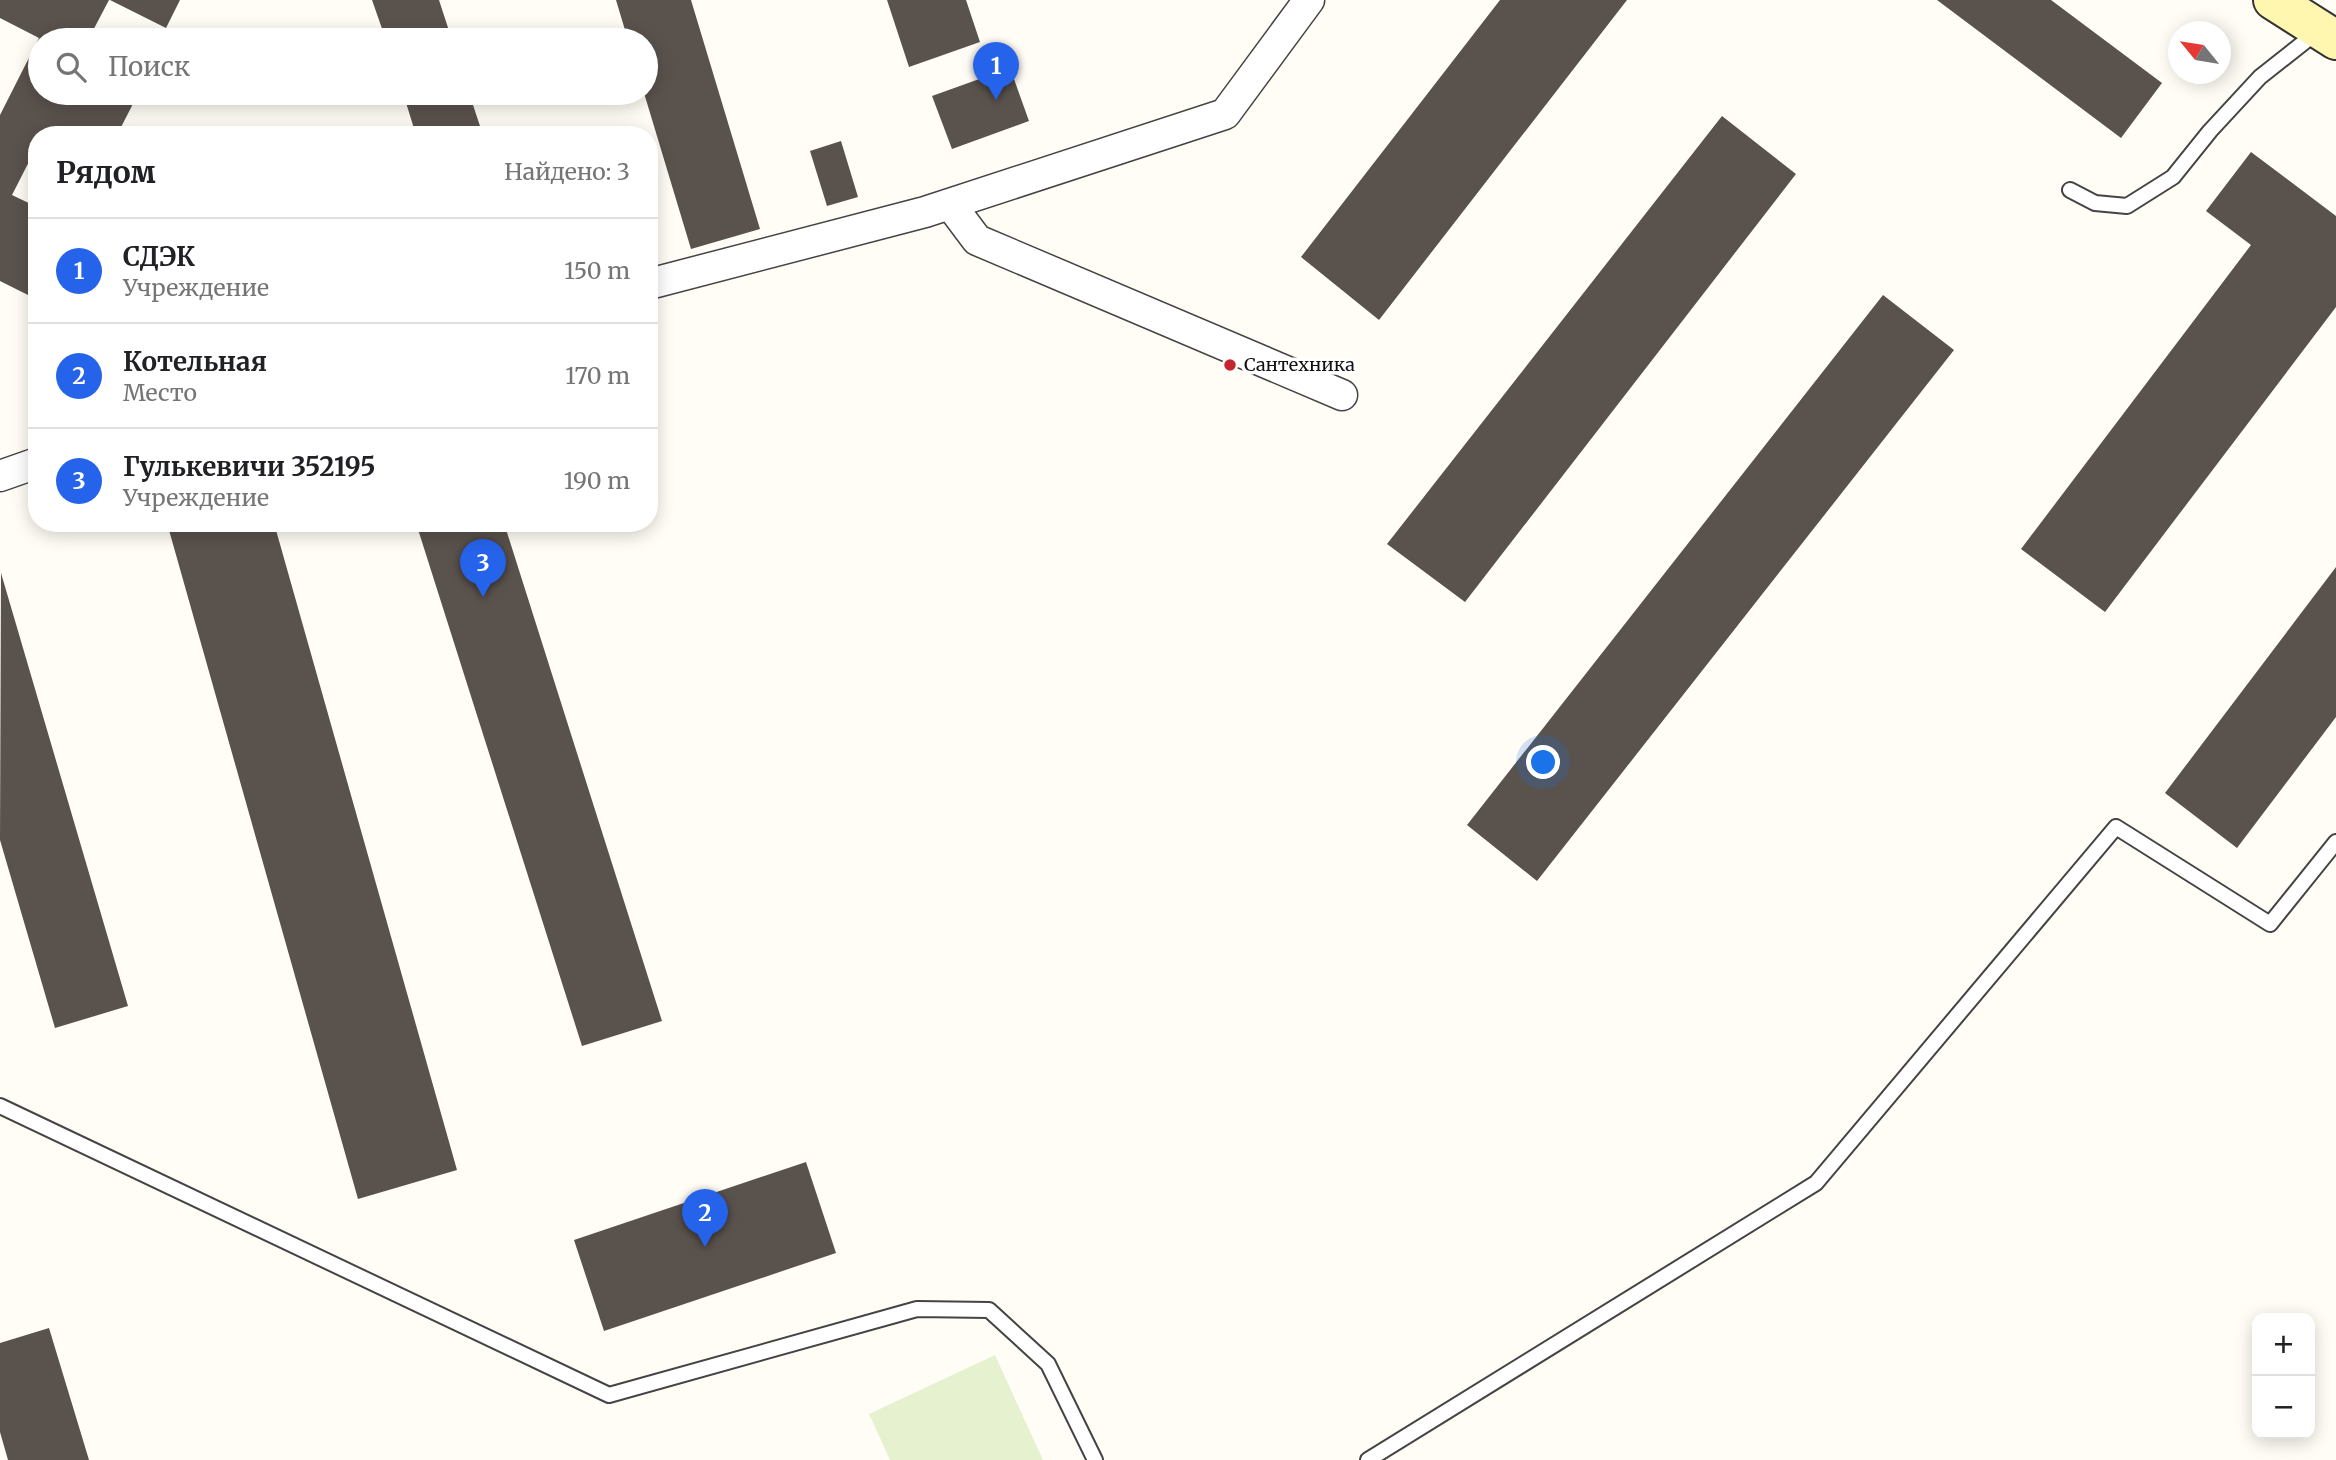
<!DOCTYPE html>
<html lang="ru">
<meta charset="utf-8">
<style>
:root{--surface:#fff;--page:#f6f6f6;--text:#202124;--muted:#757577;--line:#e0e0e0;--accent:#2563eb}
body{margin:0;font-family:Merriweather,serif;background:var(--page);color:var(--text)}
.controls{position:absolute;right:21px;bottom:21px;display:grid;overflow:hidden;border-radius:14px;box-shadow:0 4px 18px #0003}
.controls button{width:63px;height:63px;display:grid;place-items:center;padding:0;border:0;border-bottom:2px solid var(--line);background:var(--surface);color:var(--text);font:35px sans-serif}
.compass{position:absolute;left:2168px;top:21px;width:63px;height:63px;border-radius:50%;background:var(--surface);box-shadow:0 4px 18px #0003;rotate:300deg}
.you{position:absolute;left:1544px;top:763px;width:24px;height:24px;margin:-18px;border:5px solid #fff;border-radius:50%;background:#1a73e8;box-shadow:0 0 0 10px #1a73e833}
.badge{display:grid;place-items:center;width:46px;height:46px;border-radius:50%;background:var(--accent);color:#fff;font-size:23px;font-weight:700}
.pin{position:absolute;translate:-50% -58px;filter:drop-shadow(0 2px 4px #0008)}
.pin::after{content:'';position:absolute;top:37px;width:24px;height:21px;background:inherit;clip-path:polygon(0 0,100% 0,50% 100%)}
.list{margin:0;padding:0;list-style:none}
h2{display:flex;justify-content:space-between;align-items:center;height:91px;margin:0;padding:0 28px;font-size:30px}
h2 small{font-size:23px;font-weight:400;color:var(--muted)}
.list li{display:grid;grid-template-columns:46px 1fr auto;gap:21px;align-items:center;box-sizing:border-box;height:105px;padding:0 28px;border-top:2px solid var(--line)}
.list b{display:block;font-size:26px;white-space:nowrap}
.list p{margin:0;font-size:23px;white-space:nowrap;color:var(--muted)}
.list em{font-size:23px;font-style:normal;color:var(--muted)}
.icon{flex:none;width:38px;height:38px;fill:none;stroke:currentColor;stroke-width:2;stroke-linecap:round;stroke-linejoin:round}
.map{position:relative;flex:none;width:2336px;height:1460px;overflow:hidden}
.search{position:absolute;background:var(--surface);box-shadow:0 4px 18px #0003;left:28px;top:28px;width:630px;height:77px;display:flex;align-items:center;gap:18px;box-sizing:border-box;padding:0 24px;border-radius:38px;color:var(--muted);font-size:26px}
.panel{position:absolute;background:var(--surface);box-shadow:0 4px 18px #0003;left:28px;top:126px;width:630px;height:406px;border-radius:28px}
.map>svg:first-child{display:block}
.pitch{fill:#e6f2cf}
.building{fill:#5a524d}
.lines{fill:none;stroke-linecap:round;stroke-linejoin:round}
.lane-casing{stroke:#444;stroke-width:18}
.street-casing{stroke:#444;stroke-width:33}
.secondary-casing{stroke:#333;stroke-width:42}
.lane{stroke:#fff;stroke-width:14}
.street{stroke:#fff;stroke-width:30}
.secondary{stroke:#fff6b0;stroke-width:38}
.poi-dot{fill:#c4262e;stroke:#fff;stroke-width:2.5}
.labels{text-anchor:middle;stroke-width:7;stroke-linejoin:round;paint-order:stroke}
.poi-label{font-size:18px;fill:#111;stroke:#fff;text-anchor:start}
</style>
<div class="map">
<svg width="2336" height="1460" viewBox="0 0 2336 1460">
<rect width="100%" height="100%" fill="#fffdf5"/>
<!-- pitch -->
<path class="pitch" d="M995,1355l48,105h-153l-21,-46z"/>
<!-- building -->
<path class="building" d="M0,0h109l-21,40h-48v53l98,1 -21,41h-57l-14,-7 -4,7h-5v11l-25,49 25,12v82l-5,8 -32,-16v-166l39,-77 -39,-20z
M110,0h70l-14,28z
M372,0h67l13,40h-66z
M616,0h75l69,229 -69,20 -47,-156h2v-53h-18z
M887,0h79l14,42 -71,25z
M1500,0h127l-248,320 -78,-63z
M1937,0h114l111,83 -41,55z
M1010,68l19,53 -77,28 -20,-53z
M403,93h66l14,42h-67z
M1722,116l74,58 -331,428 -78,-58z
M841,141l17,56 -31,9 -17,-55z
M2251,152l85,64v91l-231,305 -84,-63 230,-304 -45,-34z
M1883,295l71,55 -417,531 -70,-56z
M167,523h107l183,647 -99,29z
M416,523h88l158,498 -80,25z
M2336,567v150l-99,131 -72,-55z
M1,573l127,433 -73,22 -55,-188z
M806,1162l30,91 -232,78 -30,-91z
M49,1328l40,132h-81l-8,-28v-89z"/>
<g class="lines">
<defs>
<path id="lane" d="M2070,190l25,13 32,3 46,-29 37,-46 50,-54 57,-45
M0,1106l609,289 308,-86 72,1 59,54 47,96
M1368,1460l448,-277 300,-356 154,97 66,-82"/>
<path id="street" d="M950,204l27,36 365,155
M649,284l276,-72 300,-98 84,-114
M0,476l37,-13"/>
<path id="secondary" d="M2273,0l63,40"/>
</defs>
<!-- lane casing -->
<use href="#lane" class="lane-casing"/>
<!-- street casing -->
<use href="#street" class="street-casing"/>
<!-- secondary casing -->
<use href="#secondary" class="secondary-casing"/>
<!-- lane -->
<use href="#lane" class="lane"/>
<!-- street -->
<use href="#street" class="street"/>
<!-- secondary -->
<use href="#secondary" class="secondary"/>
</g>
<!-- markers -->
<circle class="poi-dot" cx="1230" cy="365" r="7"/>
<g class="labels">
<!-- poi labels -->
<g class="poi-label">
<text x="1244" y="371">Сантехника</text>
</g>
</g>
</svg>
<div class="controls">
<button>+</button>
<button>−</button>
</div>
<svg class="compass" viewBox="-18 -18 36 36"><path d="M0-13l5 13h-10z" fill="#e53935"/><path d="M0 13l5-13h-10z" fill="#757577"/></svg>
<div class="you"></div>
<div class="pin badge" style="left:996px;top:100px">1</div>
<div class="pin badge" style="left:705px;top:1247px">2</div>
<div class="pin badge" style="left:483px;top:597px">3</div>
<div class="search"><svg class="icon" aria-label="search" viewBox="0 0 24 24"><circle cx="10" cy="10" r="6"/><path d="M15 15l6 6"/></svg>Поиск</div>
<section class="panel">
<h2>Рядом<small>Найдено: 3</small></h2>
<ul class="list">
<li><span class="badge">1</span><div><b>СДЭК</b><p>Учреждение</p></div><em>150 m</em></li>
<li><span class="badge">2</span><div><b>Котельная</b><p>Место</p></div><em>170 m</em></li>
<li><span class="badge">3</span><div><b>Гулькевичи 352195</b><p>Учреждение</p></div><em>190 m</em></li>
</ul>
</section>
</div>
